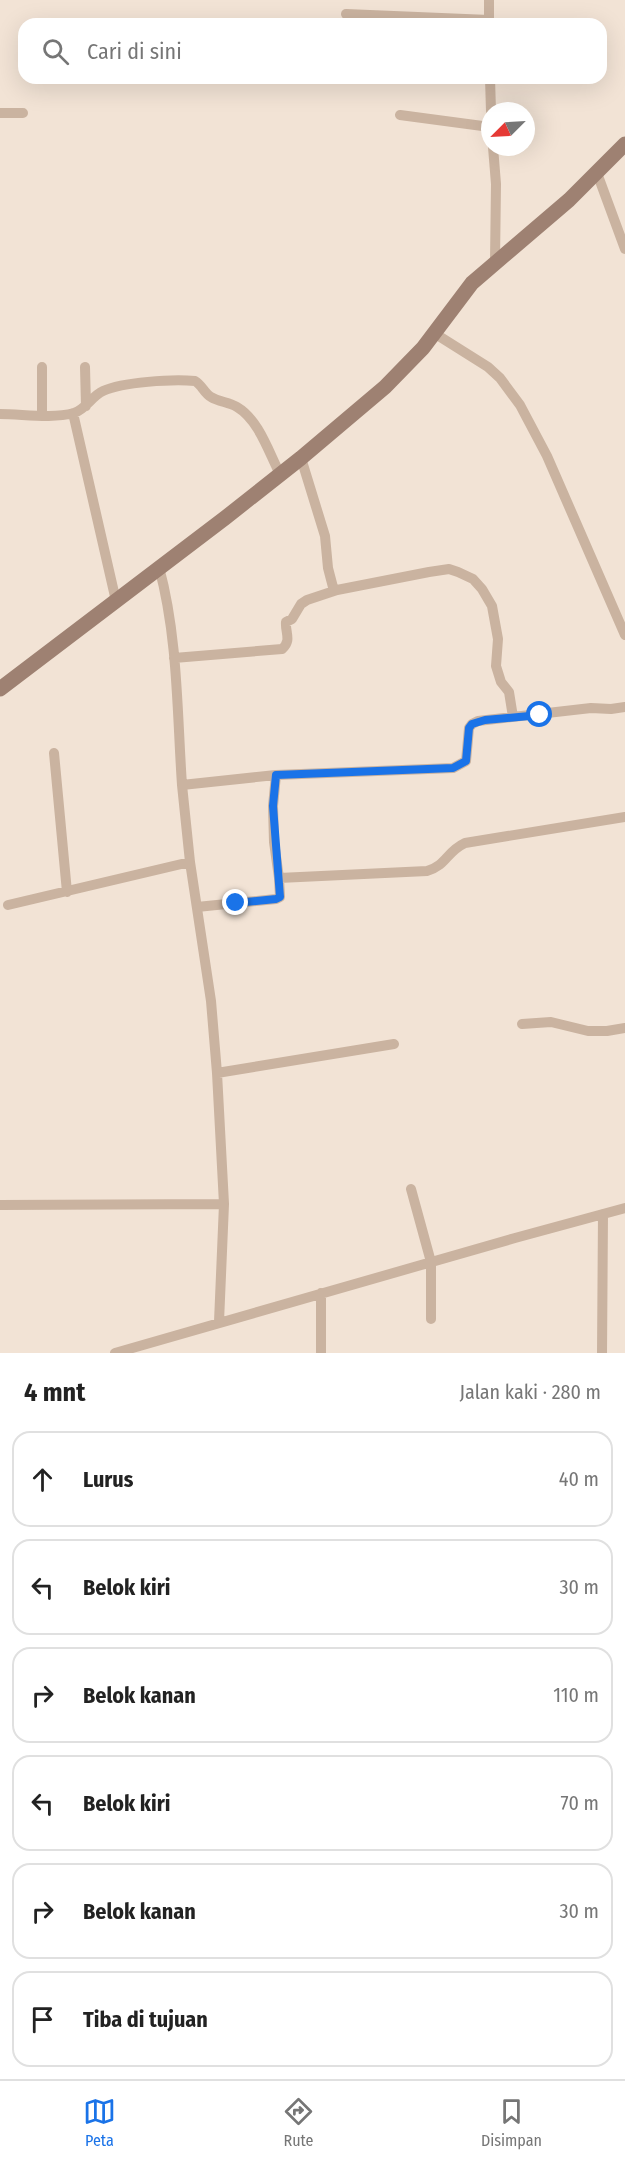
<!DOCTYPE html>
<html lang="id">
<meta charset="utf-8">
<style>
:root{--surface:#fff;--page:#f2f2f2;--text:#222;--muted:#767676;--line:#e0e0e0;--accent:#1a73e8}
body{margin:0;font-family:"Fira Sans Condensed",sans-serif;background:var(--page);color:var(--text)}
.compass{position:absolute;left:481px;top:102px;width:54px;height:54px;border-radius:50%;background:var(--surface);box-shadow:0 6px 24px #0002;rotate:246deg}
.stop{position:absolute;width:18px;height:18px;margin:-14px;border:4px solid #1a73e8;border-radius:50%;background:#fff}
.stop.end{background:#1a73e8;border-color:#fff;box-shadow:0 2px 6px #0008}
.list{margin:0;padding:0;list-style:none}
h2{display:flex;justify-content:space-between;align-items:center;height:78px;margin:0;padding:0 24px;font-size:26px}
h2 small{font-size:20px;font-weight:400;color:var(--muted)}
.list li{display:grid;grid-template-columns:39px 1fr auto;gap:18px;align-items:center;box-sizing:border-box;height:96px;margin:0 12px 12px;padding:0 12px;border:2px solid var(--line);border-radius:18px}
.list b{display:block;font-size:22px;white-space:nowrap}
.list em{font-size:20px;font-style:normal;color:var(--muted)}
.icon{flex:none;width:33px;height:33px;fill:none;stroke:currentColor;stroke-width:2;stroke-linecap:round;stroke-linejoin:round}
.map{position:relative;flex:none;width:625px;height:1353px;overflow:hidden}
.search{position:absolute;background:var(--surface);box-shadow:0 6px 24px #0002;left:18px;right:18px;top:18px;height:66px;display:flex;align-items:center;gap:15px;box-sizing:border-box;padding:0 21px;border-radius:18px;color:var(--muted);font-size:22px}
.sheet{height:726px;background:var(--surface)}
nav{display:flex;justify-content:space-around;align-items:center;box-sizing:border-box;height:84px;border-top:2px solid var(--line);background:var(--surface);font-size:16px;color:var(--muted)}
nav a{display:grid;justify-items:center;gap:3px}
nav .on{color:var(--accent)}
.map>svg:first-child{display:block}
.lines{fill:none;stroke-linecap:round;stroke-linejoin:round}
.street{stroke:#cab3a0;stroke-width:10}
.secondary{stroke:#9e8172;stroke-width:15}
.route{stroke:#1a73e8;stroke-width:8}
</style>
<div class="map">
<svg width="625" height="1353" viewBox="0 0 625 1353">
<rect width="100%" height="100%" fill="#f2e3d5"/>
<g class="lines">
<!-- street -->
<path class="street" d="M489,0v24
M346,14l143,6
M490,78l1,33
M0,113h23
M400,115l90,12
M493,147l3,37 -1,77
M597,173l28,76
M434,333l54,34 12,11 20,27 27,51 78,179
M42,367v48
M85,367l1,39
M73,413l43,188
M0,414c23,0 51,5 74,-1 12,-4 18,-17 29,-22 20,-9 69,-12 92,-10 7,4 9,12 16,16 8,5 18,5 26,10 22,13 32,46 43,67
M301,458l24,78 3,32 6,23
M159,567c19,70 18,145 23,218
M174,658l108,-9c10,-8 3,-17 4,-27l6,-3 9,-15 6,-4 30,-10 92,-18 20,-3 9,3 15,7 9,10 10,17 6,33 -2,27 5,16 8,10 4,25
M54,753l13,139
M276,775l-3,31 1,36 5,36 148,-7c20,-6 19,-19 38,-28l160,-26
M8,905l182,-43
M197,907l79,-8 4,-2 -1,-19
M522,1024l29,-2 37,9h19l18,-3
M217,1073l177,-29
M411,1189l20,73v57
M0,1205l224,-1
M219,1322l5,-118 -7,-131 -6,-72 -21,-139 -8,-77 94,-10 177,-7 13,-7 3,-33 3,-4 6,-3 113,-13 20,1 14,-2
M115,1353l400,-115 110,-30
M321,1353v-60
M602,1353l1,-139"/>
<!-- secondary -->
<path class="secondary" d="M0,689l225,-171 76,-60 84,-71 38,-39 49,-65 97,-83 56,-56"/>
</g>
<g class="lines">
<!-- route -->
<path class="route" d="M236,903l40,-4 4,-2 -7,-91 3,-31 177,-7 13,-7 3,-33 3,-4 13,-4 55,-5"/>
</g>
</svg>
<svg class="compass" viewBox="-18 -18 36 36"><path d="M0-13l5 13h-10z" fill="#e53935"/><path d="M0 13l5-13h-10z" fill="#767676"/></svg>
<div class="stop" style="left:540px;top:715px"></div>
<div class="stop end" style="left:236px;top:903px"></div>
<div class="search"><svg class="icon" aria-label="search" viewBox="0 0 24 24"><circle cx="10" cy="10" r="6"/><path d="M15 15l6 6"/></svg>Cari di sini</div>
</div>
<section class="sheet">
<h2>4 mnt<small>Jalan kaki · 280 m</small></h2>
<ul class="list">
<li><svg class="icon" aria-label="ahead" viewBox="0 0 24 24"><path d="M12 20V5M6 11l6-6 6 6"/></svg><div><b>Lurus</b></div><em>40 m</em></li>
<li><svg class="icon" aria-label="left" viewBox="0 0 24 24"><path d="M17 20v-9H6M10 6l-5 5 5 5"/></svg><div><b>Belok kiri</b></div><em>30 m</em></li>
<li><svg class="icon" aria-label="right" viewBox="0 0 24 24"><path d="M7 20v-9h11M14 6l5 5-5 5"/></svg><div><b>Belok kanan</b></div><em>110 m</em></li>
<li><svg class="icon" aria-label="left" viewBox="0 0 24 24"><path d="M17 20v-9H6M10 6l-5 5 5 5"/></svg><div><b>Belok kiri</b></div><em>70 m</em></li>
<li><svg class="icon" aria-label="right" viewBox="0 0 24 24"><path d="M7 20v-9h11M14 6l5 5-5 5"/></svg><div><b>Belok kanan</b></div><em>30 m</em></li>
<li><svg class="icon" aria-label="arrive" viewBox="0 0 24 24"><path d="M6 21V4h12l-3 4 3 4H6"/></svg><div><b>Tiba di tujuan</b></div></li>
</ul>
</section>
<nav>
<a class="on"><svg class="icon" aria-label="map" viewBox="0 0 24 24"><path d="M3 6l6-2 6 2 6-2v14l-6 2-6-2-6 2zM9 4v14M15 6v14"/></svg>Peta</a>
<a><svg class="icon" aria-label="directions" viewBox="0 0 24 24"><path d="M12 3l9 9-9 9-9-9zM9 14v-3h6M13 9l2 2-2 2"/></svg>Rute</a>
<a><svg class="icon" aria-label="saved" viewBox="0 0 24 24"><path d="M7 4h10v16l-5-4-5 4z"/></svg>Disimpan</a>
</nav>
